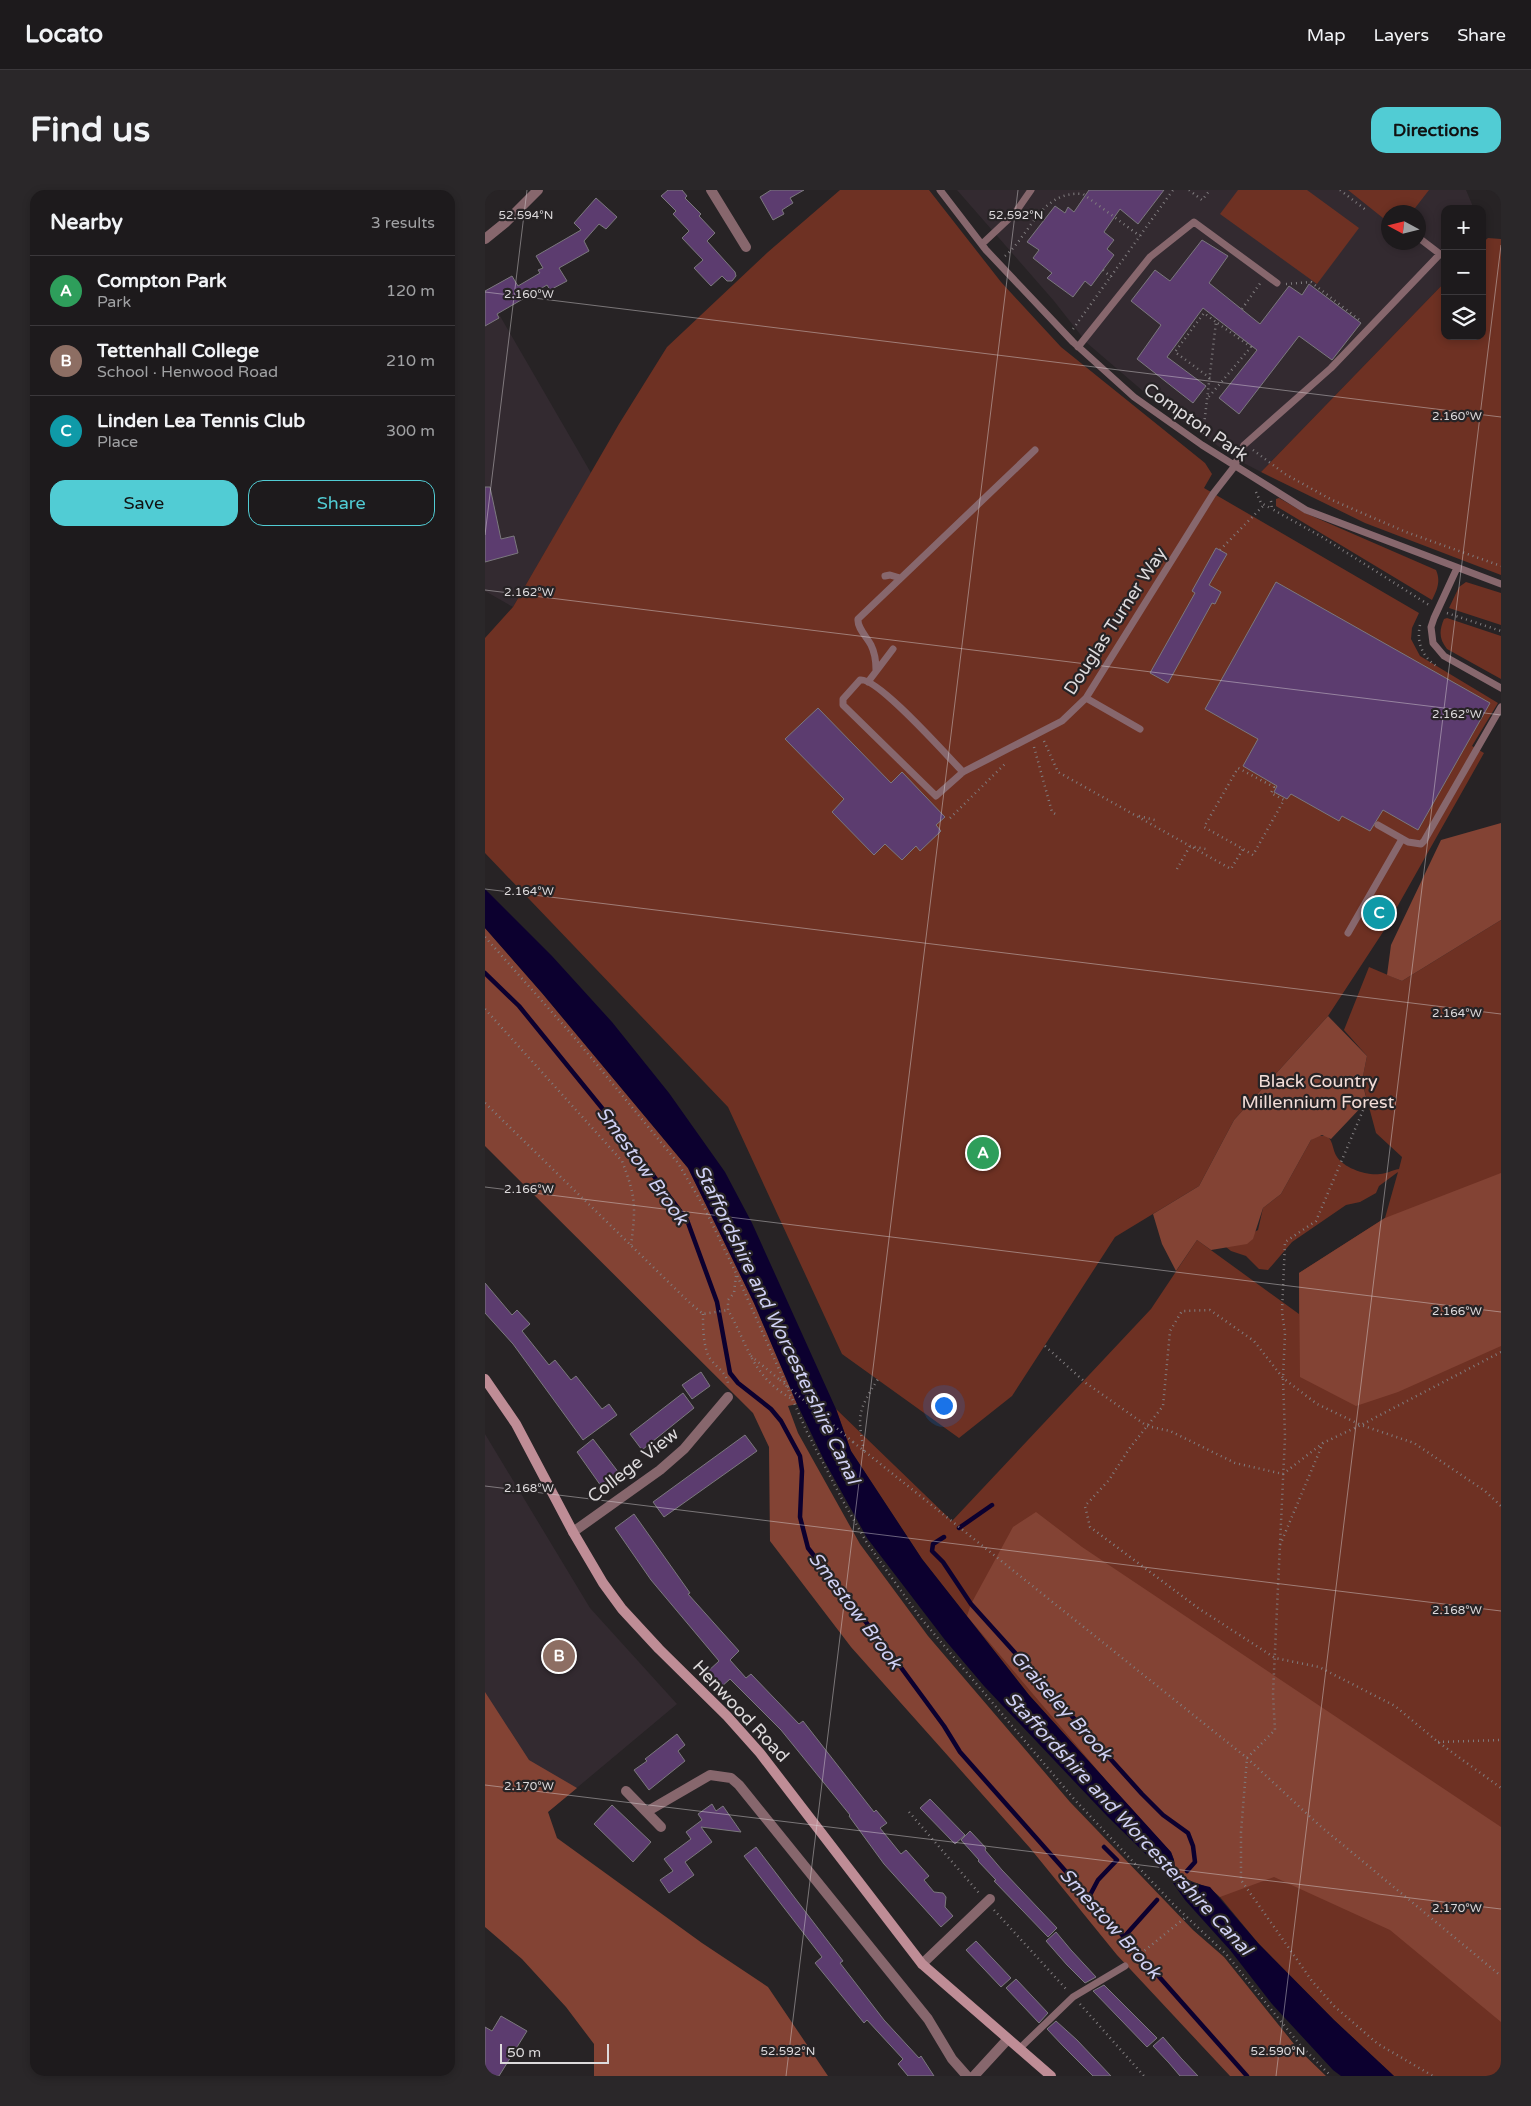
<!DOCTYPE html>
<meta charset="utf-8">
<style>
:root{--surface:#1d1a1c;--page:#2a2729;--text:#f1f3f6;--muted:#a0a1a3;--line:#3b383b;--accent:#51ccd4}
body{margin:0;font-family:"Varela Round",sans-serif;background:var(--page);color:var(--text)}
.controls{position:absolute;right:15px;top:15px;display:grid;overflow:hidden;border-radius:10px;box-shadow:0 2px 8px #0003}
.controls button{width:45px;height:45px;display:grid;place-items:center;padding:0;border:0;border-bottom:1px solid var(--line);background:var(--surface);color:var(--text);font:25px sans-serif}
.compass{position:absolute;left:896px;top:15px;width:45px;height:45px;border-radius:50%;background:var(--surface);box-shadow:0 2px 8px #0003;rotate:277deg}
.scale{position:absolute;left:15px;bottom:12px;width:109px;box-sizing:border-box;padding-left:5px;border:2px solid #dddadc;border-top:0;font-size:14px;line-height:18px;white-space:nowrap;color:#dddadc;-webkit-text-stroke:4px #272325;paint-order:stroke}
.you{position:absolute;left:458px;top:1215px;width:18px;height:18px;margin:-12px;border:4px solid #fff;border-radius:50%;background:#1a73e8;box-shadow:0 0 0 8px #1a73e833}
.badge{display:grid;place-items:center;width:32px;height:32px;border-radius:50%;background:var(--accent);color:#fff;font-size:16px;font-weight:700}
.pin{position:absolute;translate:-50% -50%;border:2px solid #fff;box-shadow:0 1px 5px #0006}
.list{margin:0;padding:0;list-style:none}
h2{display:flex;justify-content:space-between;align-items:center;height:65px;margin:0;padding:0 20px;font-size:21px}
h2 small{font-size:16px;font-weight:400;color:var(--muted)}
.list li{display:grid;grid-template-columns:32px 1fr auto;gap:15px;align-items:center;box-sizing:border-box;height:70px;padding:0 20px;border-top:1px solid var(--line)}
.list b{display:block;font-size:19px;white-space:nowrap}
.list p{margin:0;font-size:16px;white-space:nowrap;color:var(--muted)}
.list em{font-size:16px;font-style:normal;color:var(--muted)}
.actions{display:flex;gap:10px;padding:15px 20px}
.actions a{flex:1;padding:11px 0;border:1px solid var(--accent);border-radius:15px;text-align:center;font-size:18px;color:var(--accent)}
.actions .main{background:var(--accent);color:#111}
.icon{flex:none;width:28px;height:28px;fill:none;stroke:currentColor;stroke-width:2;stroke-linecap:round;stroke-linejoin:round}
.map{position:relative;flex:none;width:1016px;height:1886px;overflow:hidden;border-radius:15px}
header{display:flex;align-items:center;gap:30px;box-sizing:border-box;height:70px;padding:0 25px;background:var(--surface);border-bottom:1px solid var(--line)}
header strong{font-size:24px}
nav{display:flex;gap:28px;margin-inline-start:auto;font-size:18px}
.intro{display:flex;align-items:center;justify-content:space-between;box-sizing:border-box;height:120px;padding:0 30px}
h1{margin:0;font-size:35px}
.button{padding:12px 22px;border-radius:15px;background:var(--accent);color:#111;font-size:18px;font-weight:700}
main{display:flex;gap:30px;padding:0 30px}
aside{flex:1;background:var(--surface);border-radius:15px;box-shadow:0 2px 8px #0003}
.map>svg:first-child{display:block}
.built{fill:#332a30;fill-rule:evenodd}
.green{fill:#6e3123}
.forest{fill:#834334}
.water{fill:#0c002f}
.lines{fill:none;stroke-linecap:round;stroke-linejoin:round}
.stream{stroke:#0c002f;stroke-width:4.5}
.building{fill:#5c3c6f;stroke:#7b787d}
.path{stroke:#807d7f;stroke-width:2.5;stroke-dasharray:1 4;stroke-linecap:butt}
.lane{stroke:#87676d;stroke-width:7}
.street{stroke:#87676d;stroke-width:10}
.secondary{stroke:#bf8d96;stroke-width:10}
.path-bridge{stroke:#807d7f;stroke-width:2.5;stroke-dasharray:1 4;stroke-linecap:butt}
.ticks{fill:none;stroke:#dddadc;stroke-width:1;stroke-opacity:0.45}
.labels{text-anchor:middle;stroke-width:4.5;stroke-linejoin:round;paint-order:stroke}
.street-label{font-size:18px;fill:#dddadc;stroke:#272325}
.park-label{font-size:18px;fill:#f2ddd8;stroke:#272325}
.water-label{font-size:19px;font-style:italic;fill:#d0d1f4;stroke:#272325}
.ticks-label{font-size:12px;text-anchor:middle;fill:#dddadc;stroke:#272325;stroke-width:4.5;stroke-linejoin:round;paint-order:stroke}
</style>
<header>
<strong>Locato</strong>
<nav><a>Map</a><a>Layers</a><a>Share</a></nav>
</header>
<div class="intro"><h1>Find us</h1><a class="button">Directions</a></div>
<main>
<aside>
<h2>Nearby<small>3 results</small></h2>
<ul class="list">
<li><span class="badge" style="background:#2e9e5b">A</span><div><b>Compton Park</b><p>Park</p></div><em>120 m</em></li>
<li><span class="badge" style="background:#8d6e63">B</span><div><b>Tettenhall College</b><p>School · Henwood Road</p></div><em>210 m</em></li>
<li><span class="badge" style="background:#0f9aa8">C</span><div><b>Linden Lea Tennis Club</b><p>Place</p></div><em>300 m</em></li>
</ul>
<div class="actions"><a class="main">Save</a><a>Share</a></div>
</aside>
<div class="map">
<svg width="1016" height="1886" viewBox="0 0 1016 1886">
<rect width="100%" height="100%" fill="#272325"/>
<!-- built -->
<path class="built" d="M472,0h509l8,19h-29v73l-184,190 -23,-12 -80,-56 -71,-61 -33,-42zM904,22h30v30h-30z
M0,100l106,183 -78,134 -28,-16z
M0,1244l105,174 87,96 -129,108 -63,47z"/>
<!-- green -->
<path class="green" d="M355,0h89l72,92 60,65 144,116 7,11 -8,14 215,125 -7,15 -1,11 9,17 78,47 -26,43 12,7 -101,179 -55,84 -94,104 -35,66 -84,51 -103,159 -53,42 -117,-84 -114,-247 -243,-254v-215l28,-31 106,-183 48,-77 101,-95z
M753,0h69l52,38 -42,56 -97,-70z
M863,0h81l-17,22h-23l-1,10z
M1003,48l13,1v336l-136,-52 -104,-51 184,-190v54h37v-93z
M794,308l26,15 131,57c5,11 1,20 -4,30l-156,-94v-7z
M981,392l35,11v32l-52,-17 10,-21z
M962,428l54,18v43l-54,-30c-8,-10 -8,-18 -3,-30z
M1016,730v1156h-107l-60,-56 -76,-77 -38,-46 -49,-45 -142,-157 -107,-136 -71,-108 -15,-42 116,112 199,-212 46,-69 102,74v-41l86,-55 13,-46 -19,14 -3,7 -16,9 -14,3 -54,37 -24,28 -9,-1 -13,-13 -15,-5 -5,-4 32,-17 5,-22 18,-14 30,-54 5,-4h11c7,6 5,14 10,21 7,11 30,19 43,17 6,0 12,-4 19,-5l3,-12 -26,-24 -14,-52 5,-25 -23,-26 25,-63 33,14z"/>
<!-- forest -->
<path class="forest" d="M1016,633v97l-99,61 -15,-6 4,-30 50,-105z
M0,738l57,65 146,175 66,135 43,101 -9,2 10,27 62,111 68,92 142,166 123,128 31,27 74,92 28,27h-96l-113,-121 -87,-107 -179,-201 -81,-106 -1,-94 -16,-34 -268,-267z
M843,826l39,40 -5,25 5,20 -36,38 -9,-4 -11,5 -30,54 -18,14 -10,31 -6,5 -36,6 -14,-10 -21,31 -14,-27 -9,-30 46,-28 35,-66z
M1016,983v173l-103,46 -42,14 -56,-29 -1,-104 86,-55z
M551,1322l46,35 419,280v195l-111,-92 -116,-53 -54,20c-16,-17 -28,-10 -45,-27l-1,-10 -3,-8 -55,-60 -149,-176 4,-12 42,-77z
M0,1502l44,68 48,28 -29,24 9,26 145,105 66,44 60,89h-234v-32l-28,-37 -44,-48 -37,-32z"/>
<!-- water -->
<path class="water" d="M0,699l67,67 60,66 57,71 56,79 27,51 84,186 15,42 71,108 107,136 142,157 3,8 1,10 10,11 25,6 48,56 76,77 60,56h-53l-8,-6 -61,-66 -42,-54 -45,-50 -17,-24 -61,-60 -123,-130 -39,-46 -78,-102 -42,-76 -28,-58 -43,-101 -66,-135 -146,-175 -57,-65z"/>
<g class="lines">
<!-- stream -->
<path class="stream" d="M0,783l34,33 87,107 81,107 30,82 13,71 8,10 33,26 10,12 19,35 2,15 -2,46 8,31 86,110 50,68 16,26 287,324
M474,1338l33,-23
M459,1347l-11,7 -1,7 11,11 28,42 171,190 21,21 25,18 5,13 2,16 -8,9
M604,1707l9,-17 19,-20 -13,-13
M638,1748l34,-38"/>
</g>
<!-- building -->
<path class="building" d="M183,0h14l5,6 -2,2 16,16 -2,2 16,17 -8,8 28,31 1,4 -4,5h-5l-5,-5 -11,10 -17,-18 9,-8 -21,-22 7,-7 -16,-17 3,-3 -15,-15z
M286,0h33l-14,8 3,5 -11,7 2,4 -11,6 -13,-23z
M604,0h75l-26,34 -18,-15 -16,23 10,8 -7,9 7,6 -23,31 -6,-5 -12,16 -26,-19 5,-5 -19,-15 6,-8 -12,-8 28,-36 10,7 3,-6 6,5z
M111,8l21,19 -11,12 -7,-5 -15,17 5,10 -30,17 8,13 -17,9 -3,-5 -50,29 2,4 -14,8v-35l27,-15 6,10 22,-13 -2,-3 5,-2 -7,-12 45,-26 -7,-7z
M717,50l26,16 -19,27 51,41 29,-38 13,9 7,-11 52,39 -29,37 -33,-24 -60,78 -20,-16 38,-48 -54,-42 -36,49 39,29 -13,17 -56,-44 24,-34 -30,-24 24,-31 15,11z
M0,297h5l11,52 13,-3 4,17 -33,9z
M731,358l11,6 -18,31 12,7 -6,12 -3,-1 -44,80 -18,-10 45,-80 -3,-2z
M791,392l214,121 -72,127 -35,-20 -13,21 -28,-15 -3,5 -48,-27 -4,5 -13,-7 3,-6 -34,-20 15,-27 -53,-30z
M333,518l73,75 11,-11 43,45 -9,8 5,6 -21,20 -4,-5 -14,14 -17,-16 -11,11 -42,-43 12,-13 -59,-60z
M891,708l16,9 -11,21 -16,-9z
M0,1093l27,32 5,-5 13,14 -8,7 27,34 6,-5 16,20 5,-4 26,33 7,-5 8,11 -34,25 -70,-96 -28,-31z
M216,1182l9,14 -18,13 -10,-14z
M198,1203l11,15 -52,42 -12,-16z
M260,1245l12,16 -93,66 -11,-15z
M108,1249l26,34 -18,13 -24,-34z
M149,1324l56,79 -2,1 51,57 -9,9 16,18 5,-4 48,50 4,-3 71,91 2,-2 11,13 -7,5 21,26 5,-4 23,26 -5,4 10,12 9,1 3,4 -1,10 8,9 -12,11 -57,-63 -35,-48 1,-1 -69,-85 -51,-51 -10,9 -14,-15 13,-12 -68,-81 -36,-52z
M192,1544l8,11 -7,6 7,10 -36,29 -15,-20 13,-9 -2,-2z
M445,1609l35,36 -10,9 -35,-36z
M227,1614l4,7 7,-5 18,26 -40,-5 11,15 -27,20 9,13 -25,18 -9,-13 13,-9 -9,-12 27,-20 -5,-7 16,-12 -4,-6z
M127,1615l39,37 -18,20 -39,-38z
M485,1641l16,17 -1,2 17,20 55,58 -9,9 -54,-56 2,-1 -18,-19 1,-1 -18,-20z
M271,1657l87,114 -3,2 44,57 35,38 2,-2 13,20h-26l-10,-12 5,-5 -36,-39 -3,3 -49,-60 7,-6 -78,-101z
M571,1742l15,18 25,27 -11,6 -18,-18 -21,-24z
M491,1751l35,37 -10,9 -35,-37z
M531,1789l32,34 -9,10 -33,-35z
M619,1795l53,53 -10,9 -54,-56z
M16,1826l26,15 -28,45h-14v-49l7,4z
M571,1831l21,19 34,36h-18l-29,-29 -17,-18z
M678,1847l18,21 17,18h-18l-11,-13 -16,-17z"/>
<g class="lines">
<!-- path -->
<path class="path" d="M704,0l13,10 8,-10
M855,0l26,20
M520,66c26,-22 36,-66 78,-62l57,42
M618,80l8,7
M801,94l25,-2 51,40
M757,119l19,-27
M588,139l100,-139
M725,188l-35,-26 29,-39 12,9
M718,244l13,-112 35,25 -44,52
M768,260l32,24 47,26 74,32 95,34
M771,302l5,11 11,6
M786,311l1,8 50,28 107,68
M735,360l44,-45
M962,423l54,18
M935,435c-4,18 3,33 18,42
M559,551l14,31 132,74 16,3 2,-2
M549,557l18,65 5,3
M654,626l16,4 1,-2
M465,628l56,-55
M692,679l13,-23 41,23 12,-20 -39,-22 34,-59 36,19 -3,6 13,7 -31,55 -10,-6
M0,747l89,100 104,126 26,44 32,66 71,159 36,69 24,42 52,73 155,183 100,106 52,49 75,92 30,30
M0,819l137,152c14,36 14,46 9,84
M882,911l-51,120 -31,21 -3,70 3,21 -2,45 2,59 -12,257 2,36 -28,28 -6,74v48l71,101 22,25 44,38 55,32
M0,913l205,200 13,11 25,-4
M251,1086l-2,17 -6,7v10c21,37 23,64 62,88
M218,1124c0,13 0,28 5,41 5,11 20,17 20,30
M560,1156l41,37 61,43 23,5 65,32 48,11 40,-31
M1016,1162l-140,73 -44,-21 -34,-26 -29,-37 -44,-31 -28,1 -12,20 -7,75 -34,43 -20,31 -24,26 5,21 108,81 77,50 44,9 76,39 43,36 63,46
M266,1166l29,24
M368,1252l394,316 72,67 182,151
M379,1261c-7,-37 -6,-40 14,-72
M795,1355l43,-102 38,-18 53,18 71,48 16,15
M953,1552l63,-2
M424,1622l70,81
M509,1720l72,79
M648,1770l53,-43
M595,1814l64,72"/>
<!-- lane -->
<path class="lane" d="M455,0l46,60 87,92 61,55 68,48 104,65 195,74
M497,54l33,-31 16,-23
M593,157l72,-90 44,-35 83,61
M972,378l-23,50 -3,9 2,16 11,13 57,32
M400,386l5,-1 10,3
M391,480c0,-9 -1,-17 -5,-25 -4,-8 -14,-17 -13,-26l177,-169
M383,492l25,-33
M601,508l54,31
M478,582c-15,-15 -86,-96 -103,-92l-17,19v6l93,91 27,-24 99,-51 24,-23 127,-204 21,-27 10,-22 87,-77 109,-114 -21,-16
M893,635l30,17 13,2 3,-3 77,-134
M863,743l54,-94
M534,1859l54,-52 52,-31"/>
<!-- street -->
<path class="street" d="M226,0l35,57
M0,49l21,-17 32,-32
M88,1342l87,-62 24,-21 44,-52
M141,1601l35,36
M163,1621l62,-36 21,3 8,7 189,234 24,40 15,17
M437,1774l68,-65
M489,1886l33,-36"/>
<!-- secondary -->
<path class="secondary" d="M0,1189l31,45 57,108 30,51 19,26 37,40 68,67 33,37 162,211 129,112"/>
<!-- path-bridge -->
<path class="path-bridge" d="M295,1190l73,62"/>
</g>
<!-- ticks -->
<path class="ticks" d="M0,102l1016,125M0,345l42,-345M0,400l1016,125M0,699l1016,125M0,997l1016,125M0,1296l1016,125M0,1595l1016,124M301,1886l232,-1886M791,1886l225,-1831"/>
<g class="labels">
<!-- street labels -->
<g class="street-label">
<text transform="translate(711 232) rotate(35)" y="6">Compton Park</text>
<text transform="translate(630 431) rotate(-57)" y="6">Douglas Turner Way</text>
<text transform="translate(148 1275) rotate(-38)" y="6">College View</text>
<text transform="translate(256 1521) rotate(47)" y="6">Henwood Road</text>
</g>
<!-- park labels -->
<g class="park-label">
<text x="833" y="897">Black Country<tspan x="833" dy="21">Millennium Forest</tspan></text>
</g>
<!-- water labels -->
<g class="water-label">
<text transform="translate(158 975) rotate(54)" y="7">Smestow Brook</text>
<text transform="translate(293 1134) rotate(64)" y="7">Staffordshire and Worcestershire Canal</text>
<text transform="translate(371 1420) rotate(53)" y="7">Smestow Brook</text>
<text transform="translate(577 1515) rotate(48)" y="7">Graiseley Brook</text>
<text transform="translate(644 1633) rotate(47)" y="7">Staffordshire and Worcestershire Canal</text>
<text transform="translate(626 1733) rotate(48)" y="7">Smestow Brook</text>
</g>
</g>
<g class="ticks-label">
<text x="41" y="29">52.594°N</text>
<text x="531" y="29">52.592°N</text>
<text x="44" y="108">2.160°W</text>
<text x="972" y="230">2.160°W</text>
<text x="44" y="406">2.162°W</text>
<text x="972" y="528">2.162°W</text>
<text x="44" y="705">2.164°W</text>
<text x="972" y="827">2.164°W</text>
<text x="44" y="1003">2.166°W</text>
<text x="972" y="1125">2.166°W</text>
<text x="44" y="1302">2.168°W</text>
<text x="972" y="1424">2.168°W</text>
<text x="44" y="1600">2.170°W</text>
<text x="972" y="1722">2.170°W</text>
<text x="303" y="1865">52.592°N</text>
<text x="793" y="1865">52.590°N</text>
</g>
</svg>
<div class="controls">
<button>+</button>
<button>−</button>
<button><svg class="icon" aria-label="layers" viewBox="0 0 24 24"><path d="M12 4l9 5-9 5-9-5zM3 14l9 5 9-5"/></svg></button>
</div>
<svg class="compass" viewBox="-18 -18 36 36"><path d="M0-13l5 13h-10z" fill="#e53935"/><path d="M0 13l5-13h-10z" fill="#a0a1a3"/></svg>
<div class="scale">50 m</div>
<div class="you"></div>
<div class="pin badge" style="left:498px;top:963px;background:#2e9e5b">A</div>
<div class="pin badge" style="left:74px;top:1466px;background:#8d6e63">B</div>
<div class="pin badge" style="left:894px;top:723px;background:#0f9aa8">C</div>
</div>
</main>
